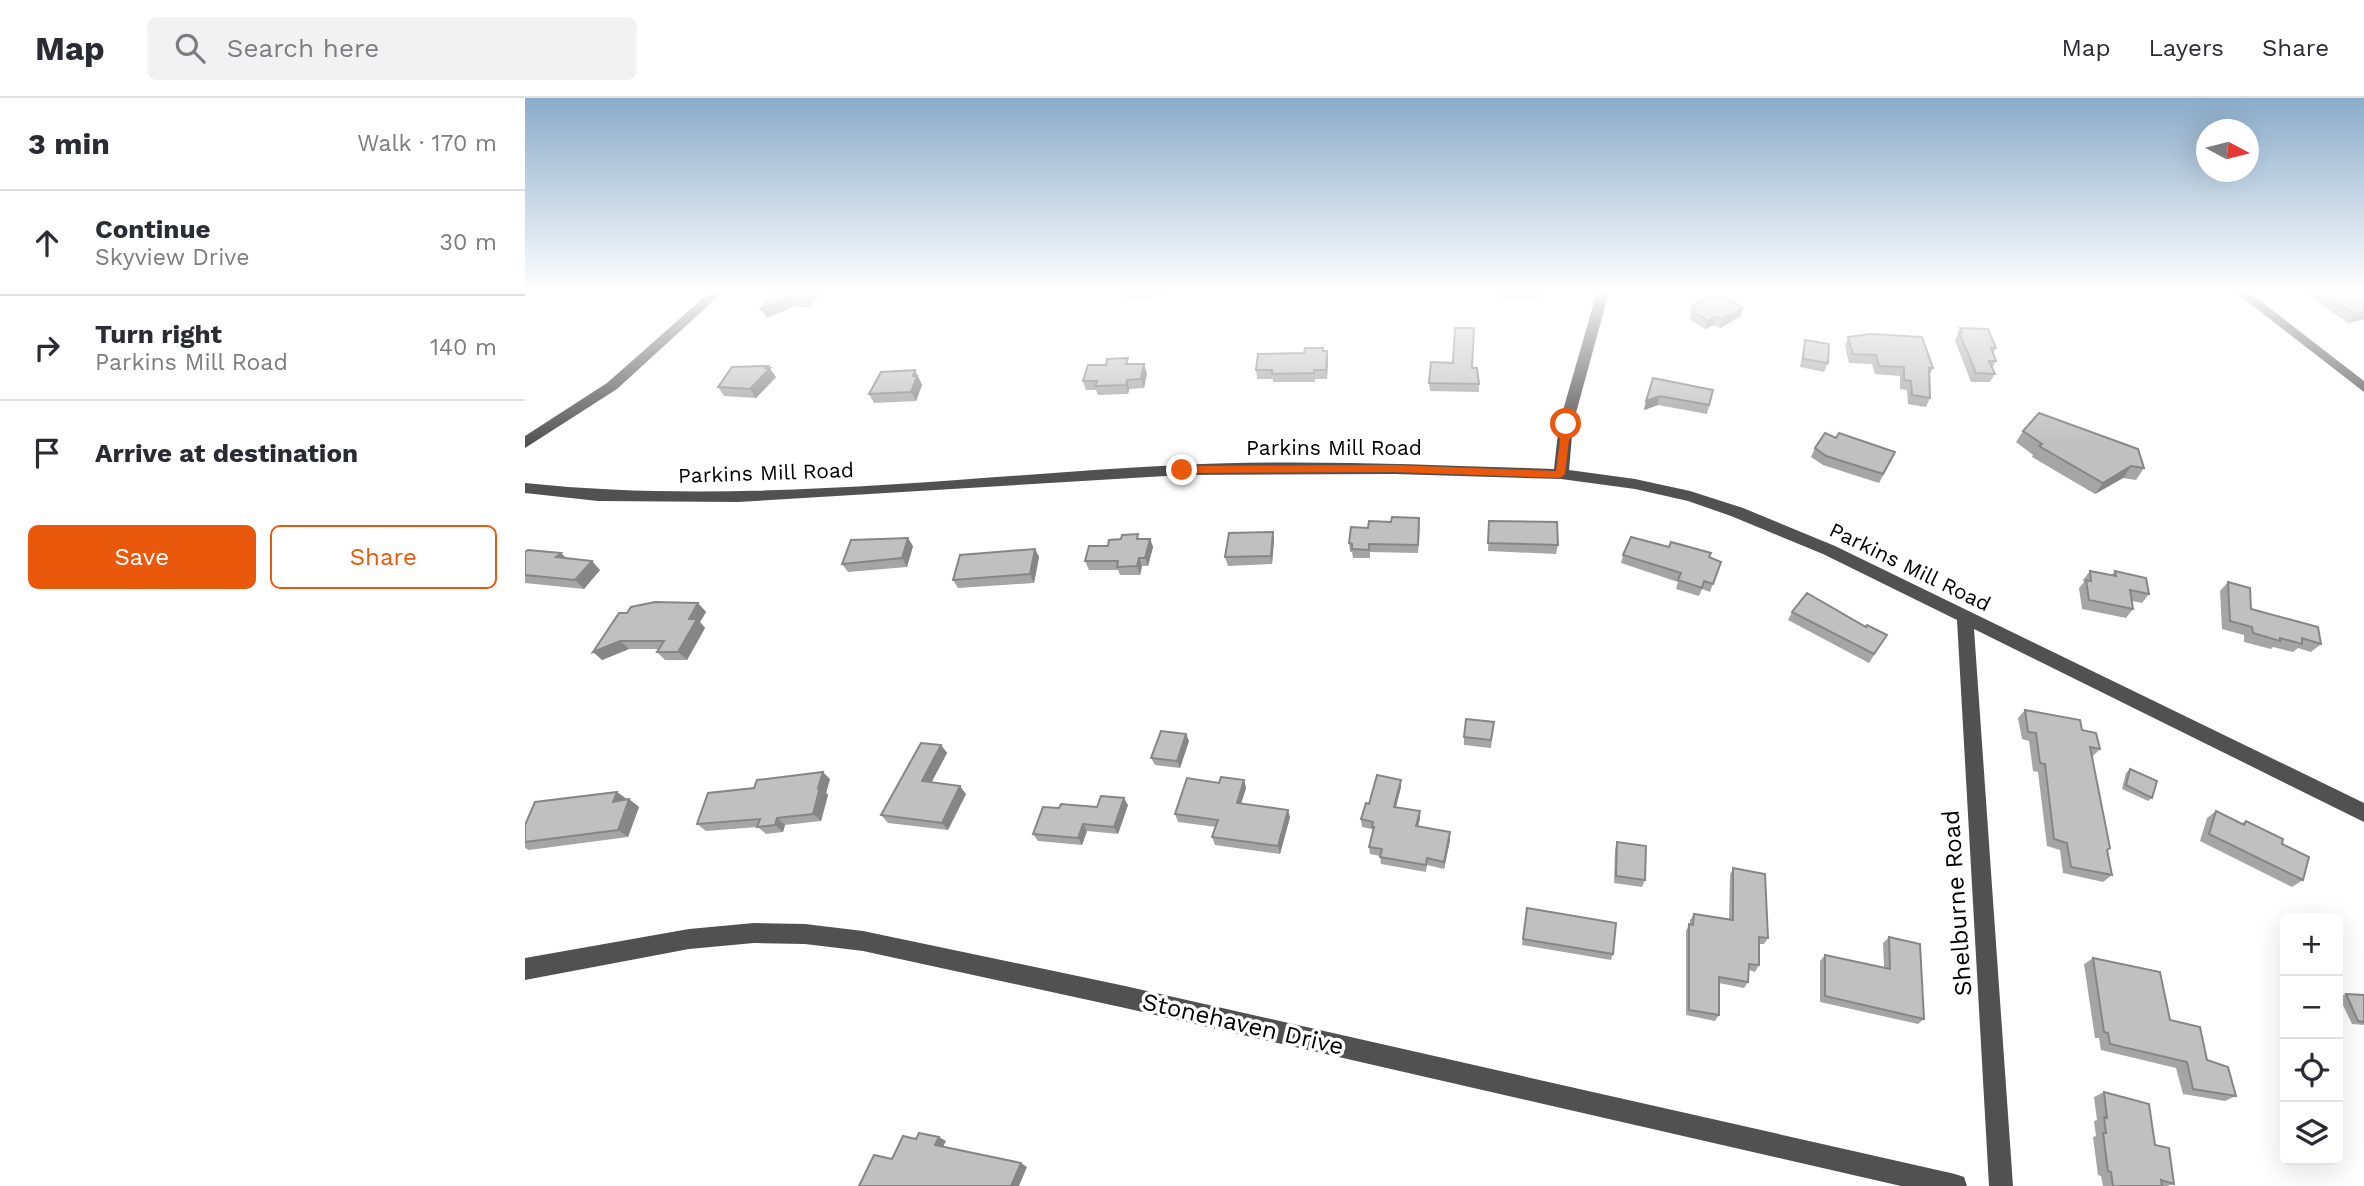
<!DOCTYPE html>
<meta charset="utf-8">
<style>
:root{--surface:#fff;--page:#f2f2f3;--text:#2b2b33;--muted:#7c7c81;--line:#e1e1e2;--accent:#ea580c}
body{margin:0;font-family:"Work Sans",sans-serif;background:var(--page);color:var(--text)}
.controls{position:absolute;right:21px;bottom:21px;display:grid;overflow:hidden;border-radius:10px;box-shadow:0 7px 28px #0002}
.controls button{width:63px;height:63px;display:grid;place-items:center;padding:0;border:0;border-bottom:2px solid var(--line);background:var(--surface);color:var(--text);font:35px sans-serif}
.compass{position:absolute;left:1671px;top:21px;width:63px;height:63px;border-radius:50%;background:var(--surface);box-shadow:0 7px 28px #0002;rotate:97deg}
.stop{position:absolute;width:21px;height:21px;margin:-16px;border:5px solid #ea580c;border-radius:50%;background:#fff}
.stop.end{background:#ea580c;border-color:#fff;box-shadow:0 2px 7px #0008}
.list{margin:0;padding:0;list-style:none}
h2{display:flex;justify-content:space-between;align-items:center;height:91px;margin:0;padding:0 28px;font-size:30px}
h2 small{font-size:23px;font-weight:400;color:var(--muted)}
.list li{display:grid;grid-template-columns:46px 1fr auto;gap:21px;align-items:center;box-sizing:border-box;height:105px;padding:0 28px;border-top:2px solid var(--line)}
.list b{display:block;font-size:26px;white-space:nowrap}
.list p{margin:0;font-size:23px;white-space:nowrap;color:var(--muted)}
.list em{font-size:23px;font-style:normal;color:var(--muted)}
.actions{display:flex;gap:14px;padding:21px 28px}
.actions a{flex:1;padding:16px 0;border:2px solid var(--accent);border-radius:10px;text-align:center;font-size:24px;color:var(--accent)}
.actions .main{background:var(--accent);color:#fff}
.icon{flex:none;width:38px;height:38px;fill:none;stroke:currentColor;stroke-width:2;stroke-linecap:round;stroke-linejoin:round}
.map{position:relative;flex:none;width:1839px;height:1088px;overflow:hidden}
header{display:flex;align-items:center;gap:42px;box-sizing:border-box;height:98px;padding:0 35px;background:var(--surface);border-bottom:2px solid var(--line)}
header strong{font-size:33px}
nav{display:flex;gap:38px;margin-inline-start:auto;font-size:24px}
.search{width:490px;height:63px;background:var(--page);display:flex;align-items:center;gap:18px;box-sizing:border-box;padding:0 24px;border-radius:10px;color:var(--muted);font-size:26px}
main{display:flex}
aside{flex:1;background:var(--surface)}
.map>svg:first-child{display:block}
.lines{fill:none;stroke-linecap:round;stroke-linejoin:round}
.minor{fill:#515151;fill-rule:evenodd}
.wall{fill:#a5a5a5}
.shaded-wall{fill:#868686}
.building{fill:#c0c0c0;stroke:#868686;stroke-width:2}
.route{fill:#ea580c}
.labels{text-anchor:middle;stroke-width:7;stroke-linejoin:round;paint-order:stroke}
.street-label{font-size:21px;fill:#000;stroke:#fff}
.near-street-label{font-size:24px;fill:#000;stroke:#fff}
</style>
<header>
<strong>Map</strong>
<div class="search"><svg class="icon" aria-label="search" viewBox="0 0 24 24"><circle cx="10" cy="10" r="6"/><path d="M15 15l6 6"/></svg>Search here</div>
<nav><a>Map</a><a>Layers</a><a>Share</a></nav>
</header>
<main>
<aside>
<h2>3 min<small>Walk · 170 m</small></h2>
<ul class="list">
<li><svg class="icon" aria-label="ahead" viewBox="0 0 24 24"><path d="M12 20V5M6 11l6-6 6 6"/></svg><div><b>Continue</b><p>Skyview Drive</p></div><em>30 m</em></li>
<li><svg class="icon" aria-label="right" viewBox="0 0 24 24"><path d="M7 20v-9h11M14 6l5 5-5 5"/></svg><div><b>Turn right</b><p>Parkins Mill Road</p></div><em>140 m</em></li>
<li><svg class="icon" aria-label="arrive" viewBox="0 0 24 24"><path d="M6 21V4h12l-3 4 3 4H6"/></svg><div><b>Arrive at destination</b></div></li>
</ul>
<div class="actions"><a class="main">Save</a><a>Share</a></div>
</aside>
<div class="map">
<svg width="1839" height="1088" viewBox="0 0 1839 1088">
<rect width="100%" height="100%" fill="#fff"/>
<g class="lines">
<!-- minor -->
<path class="minor" d="M185,194h13l-106,97 -92,59v-12l82,-53z
M1072,194h12l-36,132 -4,46 66,9 55,12 53,17 92,38 529,257v19l-390,-193 39,557h-24l-32,-566 -134,-66 -92,-38 -43,-15 -53,-12 -74,-10 -167,-5 -212,1 -444,27 -140,-1 -73,-8v-10c217,23 437,-7 654,-18 124,-6 250,0 375,4l5,-45z
M1710,194h14l115,89v11z
M229,825l51,1 58,7 262,55 830,188 9,3 3,9h-66l-776,-178 -262,-57 -58,-7 -51,-1 -65,6 -164,31v-22l164,-29z"/>
</g>
<!-- wall -->
<path class="wall" d="M249,194h48l-12,15h-17l-26,11 -6,-9z
M597,194h48l-2,5 -44,1z
M974,194h39v7l-39,-2z
M1778,194h59l2,27 -16,4z
M1167,208l49,10 -21,12 -6,-3 -9,4 -15,-9z
M1435,230l36,20 -3,6 3,7 -4,8 3,5 -5,8h-19l-16,-41z
M1323,239l85,31 -4,8 1,22 -4,9 -18,-3 -1,-14 -7,-1v-13l-25,-2 -3,-10 -23,-1 -4,-17z
M1280,242l23,23 -4,9 -24,-5 3,-18z
M802,253l1,9 -1,19h-12v3h-42v-3h-16l-1,-9 48,-17z
M604,266l18,9 -3,15 -15,1 -1,5 -30,1 -2,-5h-10l-3,-9z
M243,268l8,11 -20,21 -32,-2 -6,-9z
M947,270l7,16v8l-49,-1 -1,-8z
M390,272l7,15 -6,16 -42,2 -5,-9z
M1128,280l60,12 -6,24 -49,-9 -14,5z
M1498,333l121,37 -8,12 -13,-2 -28,16 -63,-37 1,-2 -17,-13z
M1290,350l76,13 -12,22 -56,-18 -12,-8z
M964,423l69,24 -2,9 -68,-3z
M895,429l-2,26 -48,-1v6h-17l-1,-6h-2l-1,-9z
M748,434l1,8 -2,24 -44,2 -3,-9z
M615,441h10l3,8 -5,19h-6l-2,9h-20l-2,-5h-29l-4,-9 23,-15z
M388,448l-6,21 -59,5 -6,-8z
M510,451l4,8 -5,26 -76,5 -5,-8z
M0,454l36,1 6,6 33,11 -16,19 -59,-6z
M1098,457l86,3 12,4 -11,30 -8,-3 -3,7 -23,-7 2,-7 -57,-19z
M1565,473l21,5 4,-5 34,23 -7,9 -10,-2 1,8 -7,9 -44,-9 -3,-21 5,-6 -1,-2z
M1703,484l23,27 70,35 -10,8 -13,-4 -5,4 -20,-5 -2,2 -27,-7v-7l-22,-6 -2,-38z
M173,505l8,9 -6,10 5,6 -18,32h-22l-8,-8 2,-3h-30l-27,11 25,-47z
M1267,514l90,31 -13,20 -81,-43z
M1500,612l57,20 18,19 -8,8 20,118 -9,7 -40,-9 -3,-23 -13,-4 -9,-74 -5,-1 -4,-30 -7,-2 -4,-21z
M969,624l-3,26 -27,-3v-8z
M661,636l3,7 -9,27 -25,-3 -4,-7z
M416,647l6,8 -16,30 35,11 -18,36 -60,-7 -7,-8z
M1605,671l22,29 -4,3 -26,-12 4,-16z
M305,681l-4,14 2,2 -7,26 -36,4 -2,7 -17,2 -8,-7 -52,4 -9,-7z
M719,682l2,8 -5,16 49,13 -10,37 -65,-9 -3,-8 4,-10 -38,-5 -3,-8 44,-31z
M876,689l-5,20 24,12 -2,8 32,13 -6,29 -17,-4 -1,7 -45,-8 -1,-8 -10,-2 -1,-7 4,-13 -1,-5 -10,-2 -1,-8 8,-15z
M92,694l22,15 -11,30 -99,13 -4,-2v-23z
M603,707l-10,29 -31,-3 -5,14 -44,-4 -5,-7 26,-26z
M1691,713l26,12 4,-2 36,23 21,36 -11,7 -92,-46 7,-23z
M1092,744l28,38 -3,7 -28,-4 1,-33z
M1208,770l35,70 -4,6h-5v21l-4,7 -6,-2 -1,12 -4,6 -25,-5v32l-4,6 -29,-6v-84l3,-7 1,1v-5l4,-6 35,6 1,-45z
M1002,810l86,46 -2,6 -89,-15z
M1364,839l35,82 -6,5 -98,-22v-41l5,-6 59,12 -1,-24z
M1568,860l77,62 37,40 29,36 -11,5 -42,-7 -7,-26 -75,-18 -2,-12h-4l-11,-74z
M1821,896l18,1v30l-12,-1 -13,-27z
M1760,942v20h-1l-1,-19z
M1579,994l51,53 19,39 -7,2h-64l-2,-10 -3,-1 -5,-38 3,-1 -2,-15 3,-1 -3,-23z"/>
<!-- shaded-wall -->
<path class="shaded-wall" d="M285,194h12l-12,15 -5,-9z
M263,200l5,9 -26,11 -6,-9z
M1218,210l-2,8 -21,12 2,-9z
M1839,214v7l-16,4 7,-9z
M1191,218l-2,9 -9,4 3,-8z
M802,253l1,9 -1,19 -1,-9z
M619,266l3,9 -3,15 -3,-9z
M243,268l8,11 -20,21 -6,-9z
M390,272l7,15 -6,16 -5,-9 2,-16z
M602,282l2,9 -1,5 -2,-9z
M1135,298l-2,9 -14,5 2,-9z
M1606,368l-8,12 -28,16 8,-11z
M748,434l1,8 -2,24 -1,-8z
M383,440l5,8 -6,21 -5,-9z
M625,441l3,8 -5,19 -3,-8z
M510,451l4,8 -5,26 -4,-9z
M36,455l8,8 -13,-4z
M614,460l3,8 -2,9 -3,-9z
M67,463l8,9 -16,19 -9,-9z
M173,505l8,9 -6,10 5,6 -18,32 -9,-8 11,-33z
M95,543l9,8 -27,11 -9,-8z
M661,636l3,7 -9,27 -3,-7z
M416,647l6,8 -19,36 -6,-8z
M298,674l7,7 -4,14 2,2 -7,26 -8,-7 5,-26z
M719,682l2,8 -7,22 -2,-7z
M876,682v7l-7,27v-7z
M435,688l6,8 -18,36 -6,-7z
M92,694l10,8 -14,2z
M599,700l4,7 -10,29 -4,-7z
M104,701l10,8 -11,30 -10,-7z
M763,712l2,7 -10,37 -2,-8z
M895,713v8l-4,15v-8z
M252,720l8,7 -2,7 -8,-7z
M558,726l4,7 -5,14 -4,-7z
M925,734v8l-6,29v-7z
M414,1039l7,4 -4,8 -7,-4z
M496,1065l6,4 -8,19h-8z"/>
<!-- building -->
<path class="building" d="M249,194h36l-5,6h-17l-27,11z
M1798,194h39l2,1v19l-9,2z
M1196,197l22,13 -21,11 -6,-3 -8,5 -16,-10 4,-2 -4,-3 19,-10 4,3z
M930,230h19l-2,40h5l2,16 -50,-1 2,-21 22,1z
M1435,230l28,1 8,19h-5l5,13h-7l6,13 -19,-1 -17,-41h3z
M1345,236l52,3 11,31h-4l1,30 -18,-3 -1,-14 -7,-1v-13l-25,-1 -3,-11 -23,-1 -5,-17z
M1280,242l24,4 -1,19 -25,-4z
M780,250h18v3h4l-1,19h-12v3l-42,1v-4h-16l2,-16 46,-1z
M603,260l-2,6h18l-3,15 -14,1 -1,5 -31,1 2,-5h-14l5,-16h18l1,-6z
M243,268l-2,2h4l-20,21 -32,-2 14,-20z
M390,272l-2,6h4l-6,16 -42,2 12,-22z
M1128,280l60,12 -4,15 -49,-9 -14,5z
M1514,315l99,36 6,19 -13,-2 -28,17 -64,-37 3,-2 -19,-13z
M1300,335l11,5 3,-5 56,19 -12,22 -57,-18 -11,-8z
M867,419l27,1 -1,27 -49,-1v6l-17,-1v-5l-3,-1 2,-16 17,1 1,-7 22,1z
M964,423l68,1 1,23 -70,-2z
M748,434l-2,24 -46,1 4,-24z
M613,436l-1,5h13l-5,19h-6l-2,8 -20,1 1,-6h-33l4,-15h19l1,-6 12,-1 1,-4z
M1106,439l38,10 2,-5 40,11 -2,4 12,5 -8,22 -9,-3 -2,7 -24,-8 3,-7 -58,-18z
M383,440l-6,20 -60,6 9,-24z
M510,451l-5,25 -77,6 7,-25z
M3,452l33,3 -5,4 36,4 -17,19 -50,-5v-23z
M1565,473l26,5 -1,-5 31,7 3,16 -19,-4 3,19 -44,-9 -3,-20 5,1z
M1703,484l22,6 1,21 67,18 3,17 -19,-6v6l-22,-6v3l-27,-8 -1,-6 -22,-6z
M1282,495l59,34 1,-2 20,10 -13,19 -82,-42z
M130,504l43,1 -9,16h8l-19,33h-21l7,-11h-44l-27,11 26,-39h8l4,-6z
M1500,612l55,10 2,10 14,3 4,16 -10,-2 20,101 -3,2 5,25 -41,-8 -4,-24 -13,-4 -9,-75 -5,-1 -4,-30 -8,-1z
M941,621l28,3 -3,18 -27,-3z
M636,633l25,3 -9,27 -26,-3z
M396,645l20,2 -19,36 38,5 -18,37 -61,-8z
M1605,671l27,12 -5,17 -26,-13z
M298,674l-5,16 2,-1 -7,27 -36,4 -2,7 -18,2 3,-8 -63,5 11,-31 46,-5 3,-8z
M852,677l24,5 -7,27 26,4 -4,15 34,6 -6,30 -17,-4 -1,7 -46,-8 2,-8 -13,-2 5,-20h-2l1,-5 -12,-3 5,-16 3,1z
M696,679l23,3 -7,23 51,7 -10,36 -66,-9 6,-17 -43,-6 12,-36 32,5z
M92,694l-4,10 16,-3 -11,31 -93,12v-17l10,-23z
M576,698l23,2 -10,29 -31,-3 -5,14 -45,-4 10,-27 16,1 2,-4 36,3z
M1691,713l28,14 2,-4 37,18 -1,5 27,13 -6,23 -94,-46z
M1092,744l29,4 -1,34 -29,-4z
M1208,770l32,6 3,64 -9,-1v28l-10,-1 -1,18 -29,-5v38l-30,-5v-86l4,1 1,-11 39,6z
M1002,810l89,15 -3,31 -90,-15z
M1364,839l31,7 4,75 -99,-23v-41l65,14z
M1568,860l67,14 10,48 30,7 7,33 21,7 8,29 -43,-7 -6,-27 -77,-18 -2,-11 -4,-1z
M1821,896l18,1v27l-6,-1z
M1579,994l45,12 6,41 14,3 5,36 -13,-4 1,6h-49l-2,-14 -3,-1 -5,-38h3l-2,-16 3,1z
M394,1035l20,4 -4,8 86,18 -10,23h-152l15,-31 18,4 11,-23 13,3z"/>
<!-- sky -->
<linearGradient id="sky" x2="0" y2="1"><stop stop-color="#8baccb"/><stop offset="0.56" stop-color="#fff"/><stop offset="1" stop-color="#fff" stop-opacity="0"/></linearGradient>
<rect width="1839" height="346" fill="url(#sky)"/>
<!-- route -->
<path class="route" d="M1041,323l5,3 -6,50 -5,4 -166,-6 -212,1 -5,-3 5,-4 212,-1 162,6 6,-47z"/>
<g class="labels">
<!-- street labels -->
<g class="street-label">
<text x="809" y="357">Parkins Mill Road</text>
<text transform="translate(241 375) rotate(-2)" y="7">Parkins Mill Road</text>
<text transform="translate(1385 469) rotate(26)" y="7">Parkins Mill Road</text>
</g>
<!-- near-street labels -->
<g class="near-street-label">
<text transform="translate(1432 805) rotate(-94)" y="8">Shelburne Road</text>
<text transform="translate(718 926) rotate(13)" y="8">Stonehaven Drive</text>
</g>
</g>
</svg>
<div class="controls">
<button>+</button>
<button>−</button>
<button><svg class="icon" aria-label="locate" viewBox="0 0 24 24"><circle cx="12" cy="12" r="6"/><path d="M12 2v4M12 18v4M2 12h4M18 12h4"/></svg></button>
<button><svg class="icon" aria-label="layers" viewBox="0 0 24 24"><path d="M12 4l9 5-9 5-9-5zM3 14l9 5 9-5"/></svg></button>
</div>
<svg class="compass" viewBox="-18 -18 36 36"><path d="M0-13l5 13h-10z" fill="#e53935"/><path d="M0 13l5-13h-10z" fill="#7c7c81"/></svg>
<div class="stop" style="left:1041px;top:326px"></div>
<div class="stop end" style="left:657px;top:372px"></div>
</div>
</main>
